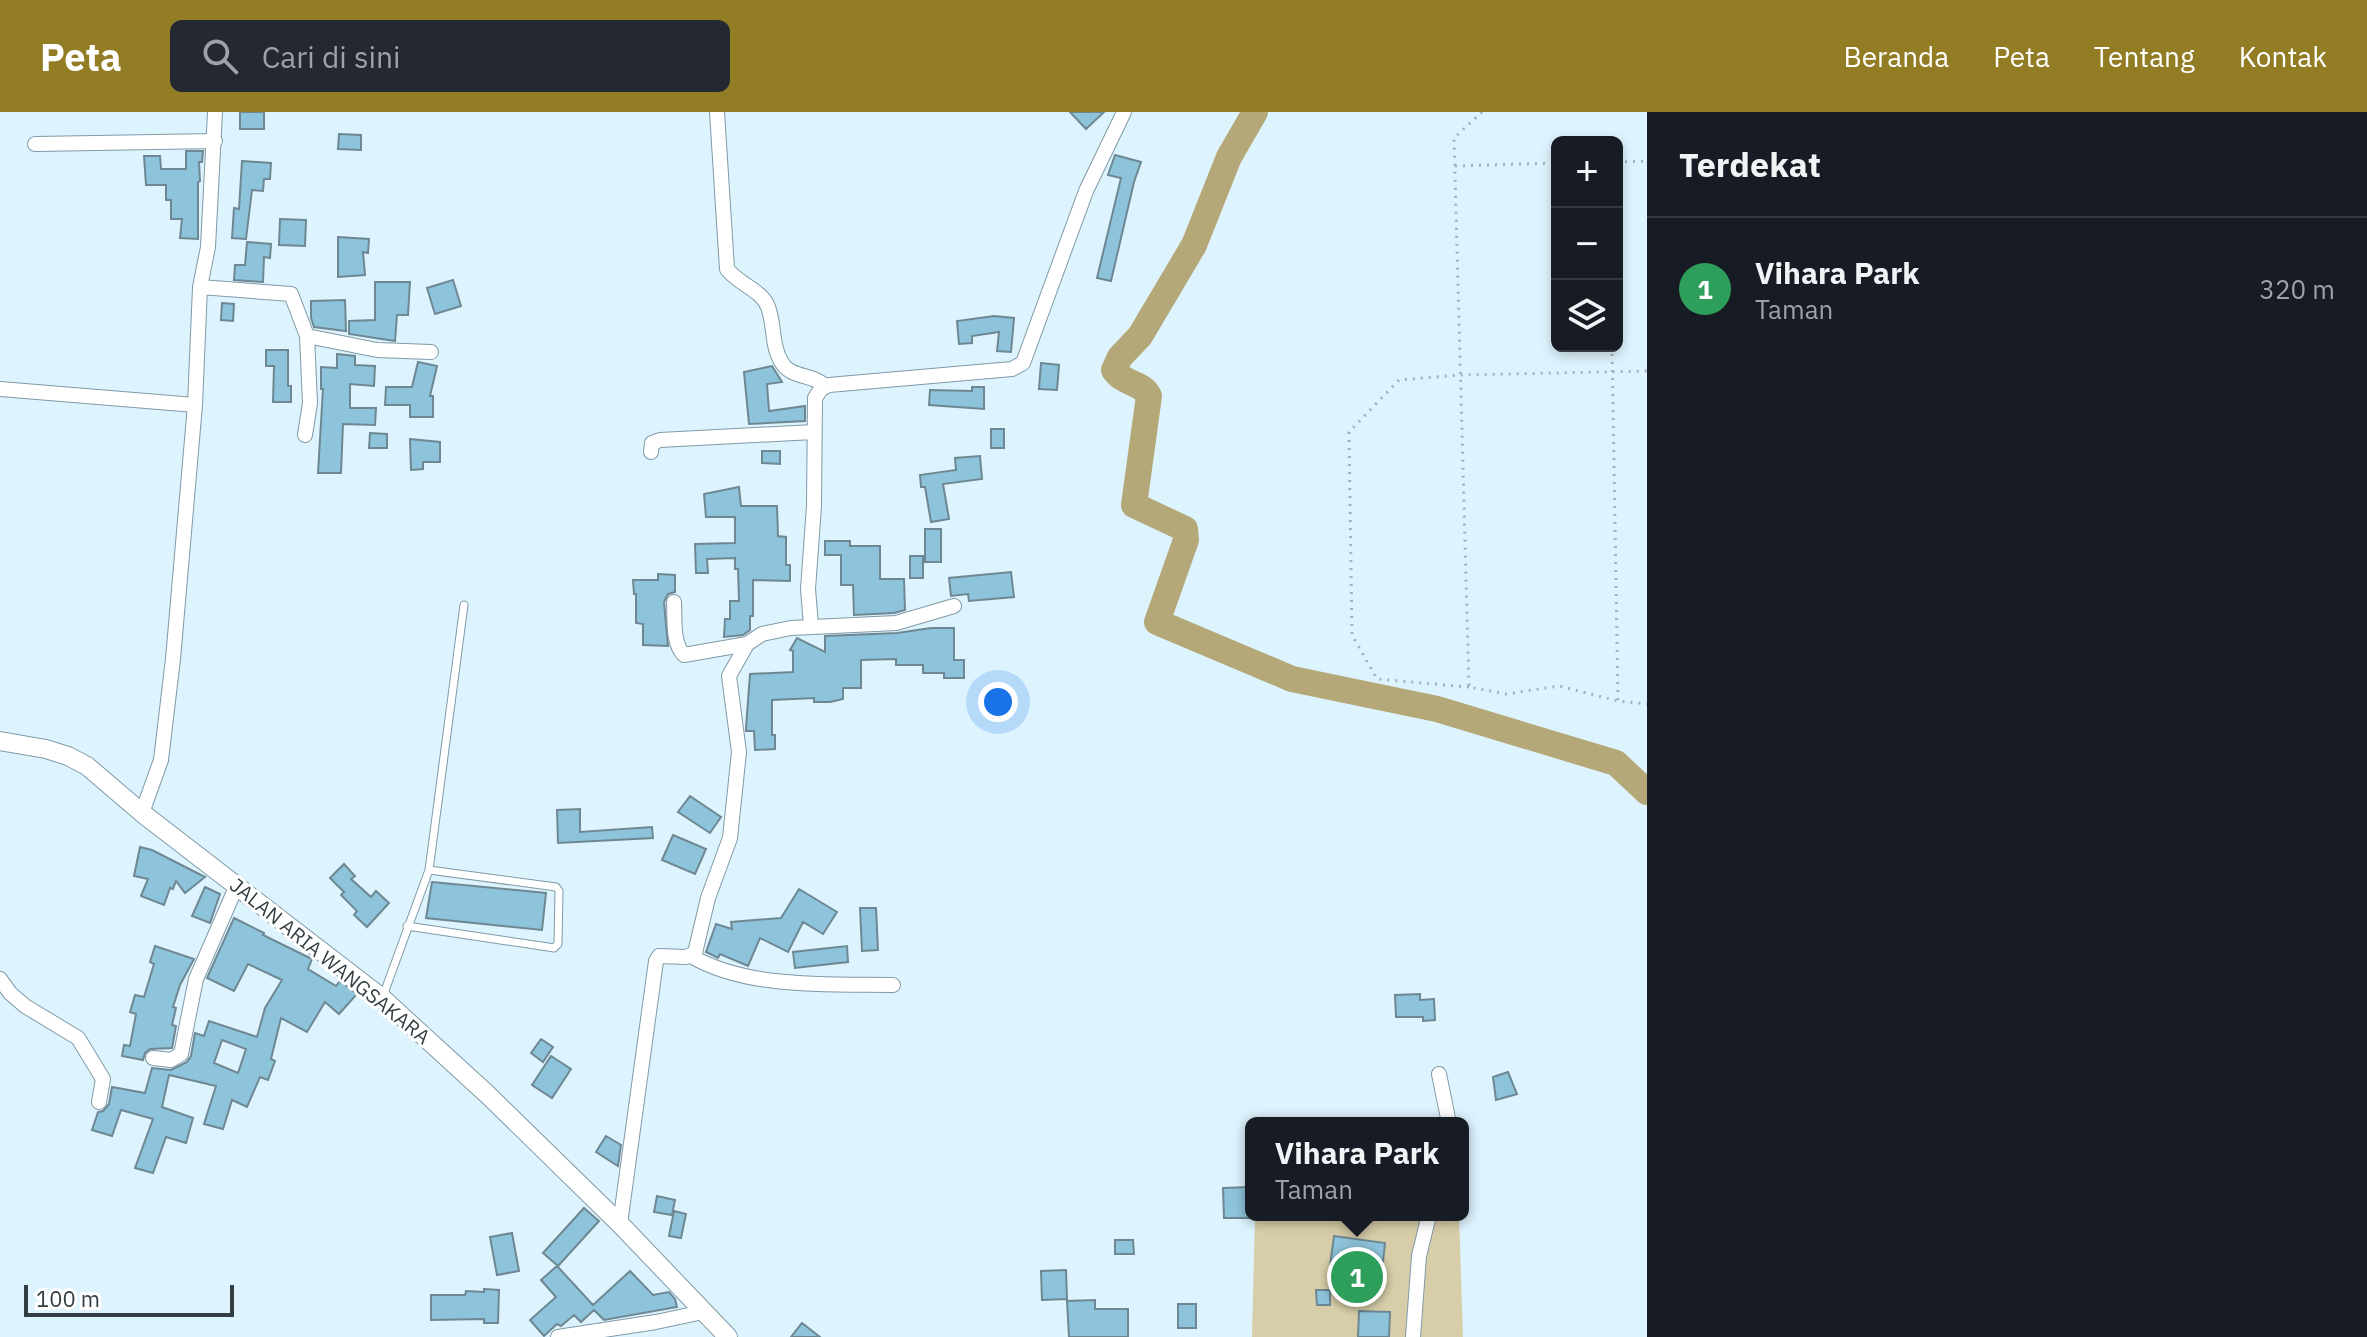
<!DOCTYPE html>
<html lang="id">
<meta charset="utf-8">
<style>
:root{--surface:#171b24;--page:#242831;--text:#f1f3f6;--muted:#9ea1a6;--line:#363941;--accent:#927d24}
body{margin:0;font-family:"IBM Plex Sans",sans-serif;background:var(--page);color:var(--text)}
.controls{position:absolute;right:24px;top:24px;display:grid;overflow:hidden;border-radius:12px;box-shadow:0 4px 12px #0003}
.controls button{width:72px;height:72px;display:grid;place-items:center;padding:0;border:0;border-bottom:2px solid var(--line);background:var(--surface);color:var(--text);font:40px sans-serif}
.scale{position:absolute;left:24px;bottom:20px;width:210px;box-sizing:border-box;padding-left:8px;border:4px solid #333e43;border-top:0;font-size:22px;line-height:28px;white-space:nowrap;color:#333e43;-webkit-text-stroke:6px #fff;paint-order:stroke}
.you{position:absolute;left:998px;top:590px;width:28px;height:28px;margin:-20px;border:6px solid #fff;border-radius:50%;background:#1a73e8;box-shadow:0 0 0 12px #1a73e833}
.badge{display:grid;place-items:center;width:52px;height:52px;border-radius:50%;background:var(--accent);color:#fff;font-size:26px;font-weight:700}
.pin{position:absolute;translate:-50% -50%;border:4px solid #fff;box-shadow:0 2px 8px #0006}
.popup{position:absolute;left:1245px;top:1005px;width:224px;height:104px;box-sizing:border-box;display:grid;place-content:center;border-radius:12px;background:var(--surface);filter:drop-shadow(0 2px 6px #0005);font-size:26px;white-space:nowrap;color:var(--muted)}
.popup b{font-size:30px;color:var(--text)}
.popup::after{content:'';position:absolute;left:50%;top:100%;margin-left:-16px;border:16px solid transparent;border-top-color:var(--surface)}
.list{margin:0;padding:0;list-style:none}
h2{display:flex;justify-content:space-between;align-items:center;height:104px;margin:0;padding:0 32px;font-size:34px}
h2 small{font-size:26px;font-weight:400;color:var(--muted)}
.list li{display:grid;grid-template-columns:52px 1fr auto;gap:24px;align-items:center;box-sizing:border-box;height:144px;padding:0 32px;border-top:2px solid var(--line)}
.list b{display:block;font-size:30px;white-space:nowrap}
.list p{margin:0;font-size:26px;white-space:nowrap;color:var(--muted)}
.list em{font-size:26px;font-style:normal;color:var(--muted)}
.icon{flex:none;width:44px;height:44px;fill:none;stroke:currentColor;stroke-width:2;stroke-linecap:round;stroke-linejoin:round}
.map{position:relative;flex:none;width:1647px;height:1225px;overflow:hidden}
header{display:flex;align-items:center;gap:48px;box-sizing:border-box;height:112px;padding:0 40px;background:var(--accent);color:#fff}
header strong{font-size:38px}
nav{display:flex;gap:44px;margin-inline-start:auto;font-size:28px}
.search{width:560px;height:72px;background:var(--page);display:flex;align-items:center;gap:20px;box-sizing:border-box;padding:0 28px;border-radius:12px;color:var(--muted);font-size:30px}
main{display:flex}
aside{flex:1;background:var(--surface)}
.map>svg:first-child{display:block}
.green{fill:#d7cea9}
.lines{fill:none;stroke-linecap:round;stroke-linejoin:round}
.river{stroke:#b4a879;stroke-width:26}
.building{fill:#8ec4db;stroke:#6e8893;stroke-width:2;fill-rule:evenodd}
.service-casing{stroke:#809aa6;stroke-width:9}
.minor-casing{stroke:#809aa6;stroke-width:16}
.tertiary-casing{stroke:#809aa6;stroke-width:20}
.path{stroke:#a1b3bb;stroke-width:3;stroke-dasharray:2 6;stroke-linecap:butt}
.service{stroke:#fff;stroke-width:7}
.minor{stroke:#fff;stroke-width:14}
.tertiary{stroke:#fff;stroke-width:18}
.labels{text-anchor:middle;stroke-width:6;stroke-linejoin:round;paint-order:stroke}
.street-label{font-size:20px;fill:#333e43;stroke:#fff}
</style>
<header>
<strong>Peta</strong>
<div class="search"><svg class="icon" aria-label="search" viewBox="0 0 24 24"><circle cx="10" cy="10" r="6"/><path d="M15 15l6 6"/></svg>Cari di sini</div>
<nav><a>Beranda</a><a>Peta</a><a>Tentang</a><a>Kontak</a></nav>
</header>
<main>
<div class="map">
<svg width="1647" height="1225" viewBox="0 0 1647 1225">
<rect width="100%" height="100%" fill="#ddf3fd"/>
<!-- green -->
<path class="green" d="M1347,1103h112l4,122h-211l3,-119z"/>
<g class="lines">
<!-- river -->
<path class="river" d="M1255,0l-26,45 -35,88 -54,91 -20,21 -6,13c9,14 28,12 35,26l-15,109 51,24 1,11 -29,82 135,57 145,30 179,54 31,29"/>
</g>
<!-- building -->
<path class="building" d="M240,0h24v17h-24z
M1070,0h34l-18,17z
M339,22l22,1v15l-23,-1z
M186,39h17l-1,11h-3l1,19 -2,1v57l-18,-1 2,-19h-11v-19h-5v-15h-20l-2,-29h16l1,13h25z
M1115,43l26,7 -7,20 -23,99 -14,-3 24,-100 -13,-3z
M242,49l29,2 -1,16h-6l-1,12 -11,-1 -6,49 -14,-1 2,-30 5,1z
M280,107l26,1 -1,26 -26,-1z
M338,125l31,2 -1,14 -5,-1 2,23 -27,2z
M247,130l24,2 -1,14 -6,-1 -1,25 -29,-2 1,-15h10z
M453,168l8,26 -26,8 -8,-26z
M375,170h35l-2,33h-11l-2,26 -46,-7v-13l26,-1z
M345,188l1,31 -32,-4 -3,-9v-17z
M222,191l12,1 -1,17 -12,-1z
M994,204l20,2 -3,34 -14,-1 2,-19 -27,4v7l-13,1 -2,-23z
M266,238h22v36h3v16h-18l1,-36h-8z
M337,242l18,2v9l20,1 -1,20 -24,-2v24h26l-1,17 -32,-1 -2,49h-23l5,-84h-2v-22l16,1z
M418,250l19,4 -7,30h3v21h-23v-12h-25l1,-18h26z
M1041,251l18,2 -2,25 -18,-1z
M772,254l10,16 -15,2 2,27 36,-5v15l-56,3 -5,-52z
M972,275h12v22l-55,-4 1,-15 42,1z
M991,317h13v19h-13z
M370,321l17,1v14h-18z
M410,327l30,3v20h-17v7l-12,1z
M762,339h18v13l-18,-1z
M980,344l2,23 -39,5 6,35 -18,3 -6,-35h-4l-1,-12 36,-5 -1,-12z
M739,375l2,19h36l1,30 8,1v28h4v16l-37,-1v36h-3v14l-7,5 -19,2 1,-18h5v-18h9l-1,-32h-3v-11l-28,1 1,14h-12l-1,-29 40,-1v-26h-29l-2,-23z
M925,417h16v33h-16z
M825,429h25v5h30v33h24l1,31 -11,3 -40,2 -1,-30h-12v-30h-16z
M910,444h13v22h-13z
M1011,460l3,25 -45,4 -1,-7 -17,2 -2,-18z
M658,462l17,1v17l-7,2 -4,8 4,44 -25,-1v-21l-7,-1v-29h-2l-1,-14h25z
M931,516h23v32h10v18h-20v-5h-21v-8h-27v-6l-35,1v28h-18v11l-13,3h-16v-4l-42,2v35h3v14l-20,1 -1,-19h-8v-3l4,-54 43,-2v-21l-3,-1 7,-12 28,14v-16l72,-3z
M690,684l31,21 -11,16 -32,-21z
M580,697v23l72,-5 1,11 -95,5 -1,-33z
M673,723l33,14 -11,25 -33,-14z
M140,735l12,3 53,27 -20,16 -9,-12 -3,8 -3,-1 -6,17 -23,-9 7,-17 -14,-3z
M344,752l11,12 -4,3 20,18 5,-6 13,12 -22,24 -13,-12 3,-4 -16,-16 3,-3 -14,-14z
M432,770l114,11 -4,37 -116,-12z
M205,775l15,7 -10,29 -18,-7z
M799,777l38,23 -14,22 -20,-12 -15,30 -28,-14 -12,28 -28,-12 -2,4 -12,-6 10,-28 16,5 -1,-7 50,-4z
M860,796h16l2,42 -16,1z
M234,806l30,15 -1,2 49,24 -4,10 28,17 4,-5 17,13 -18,20 -14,-12 -18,30 -26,-14 -10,41 4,2 -7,19 -8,-3 -13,30 -15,-7 -9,29 -19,-5 12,-38 -47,-11 -7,32 31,11 -7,25 -20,-6 -13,36 -18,-5 18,-49 -32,-9 -9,26 -20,-6 6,-18 5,-1 6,-7 3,-17 33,6 7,-25 19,2 16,-8 4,-6 4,-23 9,3 5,-15 48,16 8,-29 17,-28 -34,-16 -14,27 -27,-13zM222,928l24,9 -8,24 -24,-10z
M155,834l39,13 -14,26 -7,22 3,1 -4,17 4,1 -4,22 -22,1 -5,4 -2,7 -21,-4 2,-11 6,1 6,-32 -6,-2 5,-17 9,2 10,-33 -4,-2z
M847,834l1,16 -53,6 -2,-16z
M1420,882v6l14,-1 1,21 -12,1v-4h-27l-1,-22z
M541,927l12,8 -10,15 -12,-9z
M551,944l20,13 -19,29 -20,-13z
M1508,960l9,22 -21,6 -3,-23z
M606,1024l15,9 -3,21 -22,-14z
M1251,1075v31h-27l-1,-30z
M657,1084l18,4 -3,15 -18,-3z
M584,1096l15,13 -41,45 -15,-13z
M674,1099l12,3 -5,24 -12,-2z
M512,1121l7,38 -22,4 -7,-38z
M1334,1124l51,7 -2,19 -13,-2 -2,28 -15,-1v-18l-23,-3z
M1115,1128h18l1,14h-19z
M557,1154l36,39 37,-34 23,24 16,-3 6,7 2,8 -73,13 -10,-10 -13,12 -7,-7 -13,11 -4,-2 -13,12 -14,-16 26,-23 -15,-17z
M1066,1158l1,29 -25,1 -1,-29z
M484,1177l15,1 -1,33h-14v-4l-53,1v-25h34l1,-4 18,1z
M1316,1178h14v15h-13z
M1095,1188v9h33v28h-59l-2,-36z
M1178,1192h18v24h-18z
M1359,1199l31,1 -1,25h-31z
M802,1211l18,14h-29z"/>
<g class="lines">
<defs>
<path id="service" d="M407,814l141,21 6,1 4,-4 1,-53 -3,-4 -127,-17
M383,884l46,-126 35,-265"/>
<path id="minor" d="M717,0l10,157c11,15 35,21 41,38 7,18 3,39 14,56 9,15 31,11 43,23
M35,32l180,-3
M200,175l91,7 16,42 3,67 -5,32
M307,224l70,14 54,2
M0,277l195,16
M651,340l1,-9 8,-3 154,-8
M674,490c1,16 -2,41 10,53l63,-11
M811,513l-3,-36 6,-83 1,-108 6,-9 8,-4 183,-16 11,-6 63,-172 38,-79
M142,701l19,-53 12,-101 22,-254 5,-118 8,-40 7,-135
M691,844c56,33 139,28 202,29
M0,867l10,14 15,13 53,32 25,41 -4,23
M153,946l18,2 10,-6 15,-75 41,-94
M1439,962l10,49
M620,1112l36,-263 3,-5 27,1 9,-4 13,-55 22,-60 9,-86 -10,-76 18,-32 15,-10 29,-6 105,-5 58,-17
M558,1225l98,-15 47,-10
M1413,1225l6,-81 10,-41"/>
<path id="tertiary" d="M0,629l46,8 22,7 19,10 55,47 240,185 106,97 132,129 108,113"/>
</defs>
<!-- service casing -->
<use href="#service" class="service-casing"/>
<!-- minor casing -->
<use href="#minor" class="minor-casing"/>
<!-- tertiary casing -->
<use href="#tertiary" class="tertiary-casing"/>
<!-- path -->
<path class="path" d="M1482,0l-28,26 15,549 37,7 53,-8 59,15 29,3
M1617,50l30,-1
M1455,54l102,-3
M1612,234l6,355
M1469,575l-92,-8 -25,-44 -3,-203 50,-52 61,-5 187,-4"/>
<!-- service -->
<use href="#service" class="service"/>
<!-- minor -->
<use href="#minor" class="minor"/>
<!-- tertiary -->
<use href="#tertiary" class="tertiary"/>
</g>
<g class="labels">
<!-- street labels -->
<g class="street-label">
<text transform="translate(330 849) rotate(39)" y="7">JALAN ARIA WANGSAKARA</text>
</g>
</g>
</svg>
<div class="controls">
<button>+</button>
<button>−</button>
<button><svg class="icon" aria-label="layers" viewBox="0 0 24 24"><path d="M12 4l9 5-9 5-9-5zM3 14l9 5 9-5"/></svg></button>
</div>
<div class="scale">100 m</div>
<div class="you"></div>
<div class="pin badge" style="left:1357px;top:1165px;background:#2e9e5b">1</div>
<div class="popup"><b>Vihara Park</b>Taman</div>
</div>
<aside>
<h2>Terdekat<small></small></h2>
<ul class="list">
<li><span class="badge" style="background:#2e9e5b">1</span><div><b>Vihara Park</b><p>Taman</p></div><em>320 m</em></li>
</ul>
</aside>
</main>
